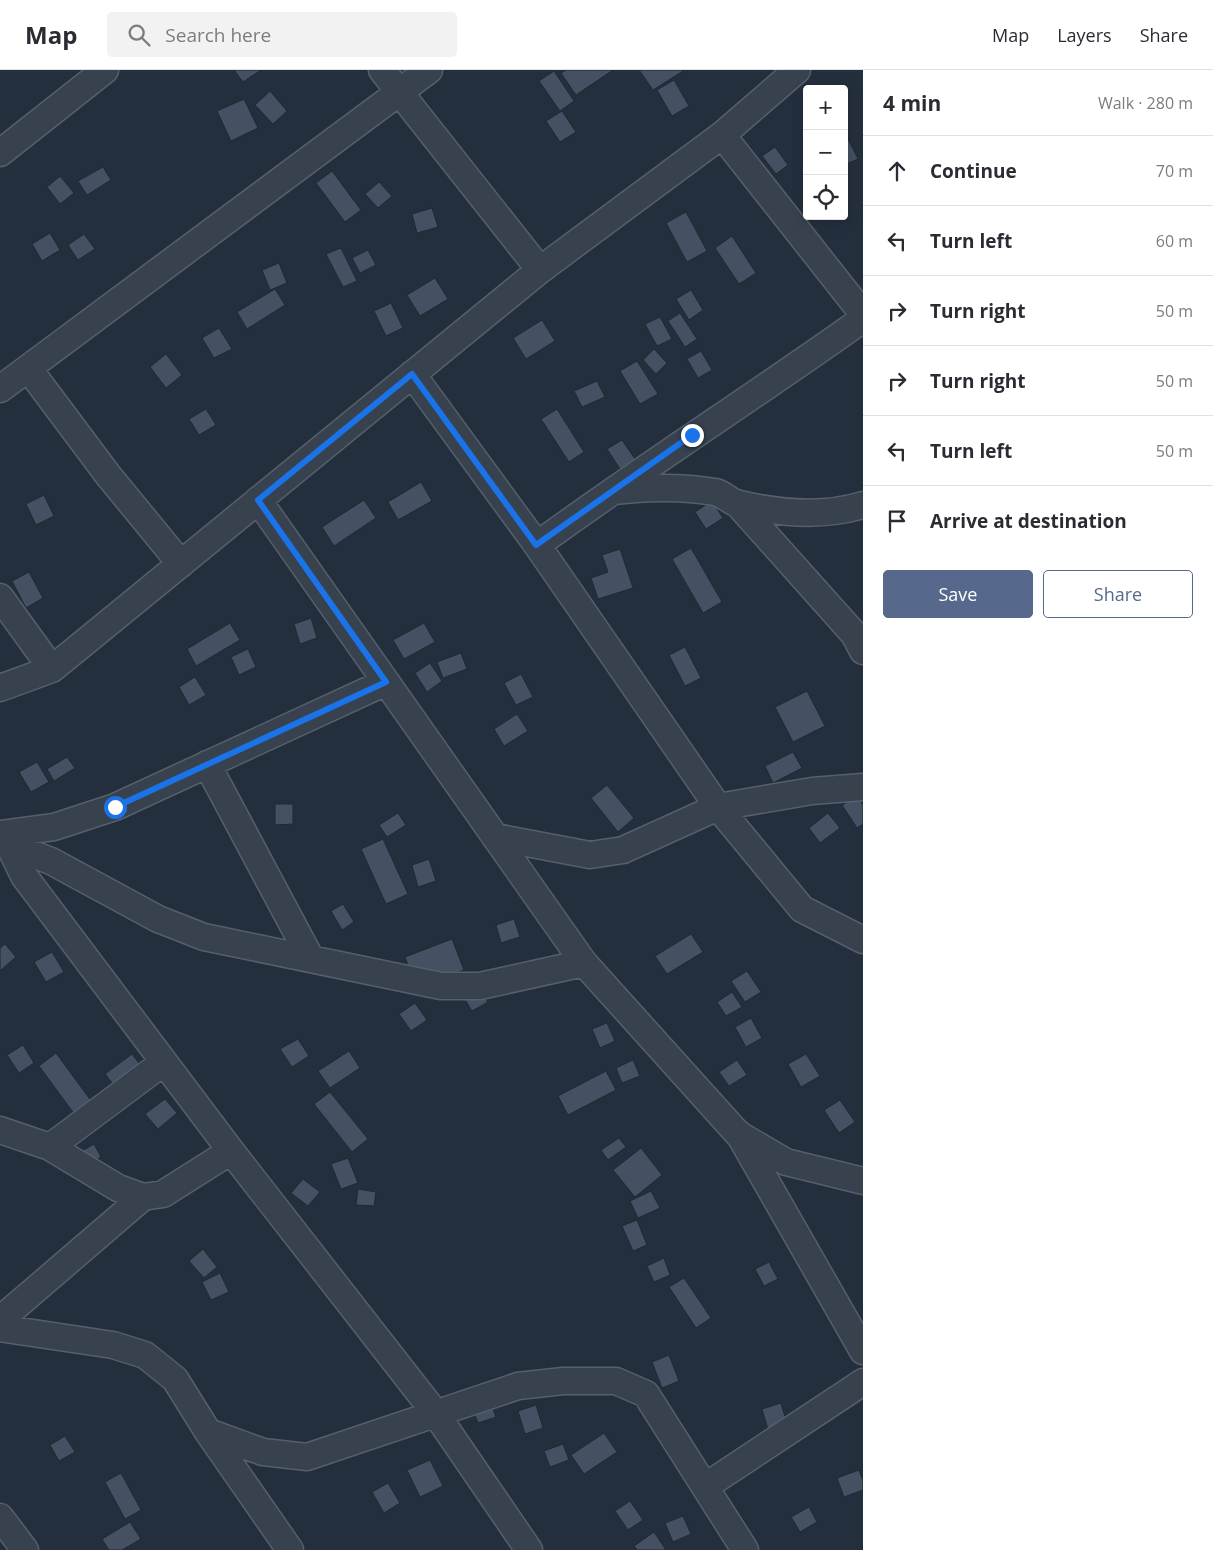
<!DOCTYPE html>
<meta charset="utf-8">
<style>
:root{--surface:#fff;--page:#f2f2f3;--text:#2b2b33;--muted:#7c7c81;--line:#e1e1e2;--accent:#56698c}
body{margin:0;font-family:"Open Sans",sans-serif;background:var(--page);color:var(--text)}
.controls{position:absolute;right:15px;top:15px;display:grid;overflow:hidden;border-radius:5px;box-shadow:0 2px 12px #0003}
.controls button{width:45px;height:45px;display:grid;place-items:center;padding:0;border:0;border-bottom:1px solid var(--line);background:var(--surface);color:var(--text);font:25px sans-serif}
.stop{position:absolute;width:15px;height:15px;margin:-11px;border:4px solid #1a73e8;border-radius:50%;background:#fff}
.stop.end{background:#1a73e8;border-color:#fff;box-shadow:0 1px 5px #0008}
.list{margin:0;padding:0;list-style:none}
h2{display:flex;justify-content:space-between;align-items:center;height:65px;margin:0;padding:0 20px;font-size:21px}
h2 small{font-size:16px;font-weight:400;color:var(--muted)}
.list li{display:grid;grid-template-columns:32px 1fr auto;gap:15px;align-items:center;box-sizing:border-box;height:70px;padding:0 20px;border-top:1px solid var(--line)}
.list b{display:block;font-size:19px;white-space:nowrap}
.list em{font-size:16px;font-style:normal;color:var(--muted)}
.actions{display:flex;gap:10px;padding:15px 20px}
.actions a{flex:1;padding:11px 0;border:1px solid var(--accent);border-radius:5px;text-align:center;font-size:18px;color:var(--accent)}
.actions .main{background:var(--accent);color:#fff}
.icon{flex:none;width:28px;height:28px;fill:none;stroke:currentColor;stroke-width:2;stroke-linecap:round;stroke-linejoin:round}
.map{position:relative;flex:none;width:863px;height:1480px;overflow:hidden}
header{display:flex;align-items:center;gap:30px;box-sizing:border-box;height:70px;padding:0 25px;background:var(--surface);border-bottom:1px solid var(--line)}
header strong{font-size:24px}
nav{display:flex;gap:28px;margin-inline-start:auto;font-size:18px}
.search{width:350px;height:45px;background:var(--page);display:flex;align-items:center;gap:12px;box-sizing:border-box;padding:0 18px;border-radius:5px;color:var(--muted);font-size:19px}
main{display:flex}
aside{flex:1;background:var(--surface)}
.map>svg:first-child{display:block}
.building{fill:#455162;stroke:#1f2835}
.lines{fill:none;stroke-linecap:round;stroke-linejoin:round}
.minor-casing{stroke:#565f6c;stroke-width:29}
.minor{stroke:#38414e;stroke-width:26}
.route{stroke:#1a73e8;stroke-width:6}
</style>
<header>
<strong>Map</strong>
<div class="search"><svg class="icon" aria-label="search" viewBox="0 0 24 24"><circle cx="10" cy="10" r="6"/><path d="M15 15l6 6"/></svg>Search here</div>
<nav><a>Map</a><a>Layers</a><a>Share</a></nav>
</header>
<main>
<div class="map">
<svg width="863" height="1480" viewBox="0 0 863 1480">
<rect width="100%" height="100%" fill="#242f3e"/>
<!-- building -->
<path class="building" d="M234,0h27l-18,12z
M566,0h47l-37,25 -15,-22z
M639,0h43l1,1 -30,19z
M554,1l20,30 -14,10 -21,-30z
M674,10l15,26 -17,10 -15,-26z
M270,21l17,20 -14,13 -18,-19z
M244,29l14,29 -27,13 -14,-30z
M562,41l14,21 -16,10 -14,-21z
M847,67l11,22 -14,6v-27z
M775,77l13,18 -12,9 -14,-18z
M103,97l8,13 -24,15 -9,-14z
M332,101l29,39 -16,12 -29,-39z
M60,106l14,17 -14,11 -13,-17z
M379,112l13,14 -14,12 -13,-14z
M432,138l6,19 -21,6 -5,-19z
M686,142l21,39 -20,11 -21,-39z
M50,163l10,17 -18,11 -10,-17z
M84,164l11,15 -17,11 -10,-15z
M732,166l24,37 -17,11 -24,-36z
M341,178l16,33 -14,6 -17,-33z
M368,180l8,15 -16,8 -8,-15z
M279,193l8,20 -17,7 -8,-20z
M435,208l13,21 -28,17 -13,-21z
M275,219l10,16 -38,24 -10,-17z
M691,220l12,20 -14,10 -13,-21z
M391,233l12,25 -17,8 -12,-25z
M680,243l17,26 -12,8 -17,-26z
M660,247l12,22 -15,7 -12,-22z
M542,250l13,21 -29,18 -13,-21z
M219,258l13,21 -18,9 -12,-20z
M654,279l13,14 -11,11 -13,-14z
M701,281l11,19 -14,8 -11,-19z
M166,284l16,21 -16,13 -16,-21z
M637,291l21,33 -18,10 -20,-33z
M597,311l8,16 -23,10 -8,-16z
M206,339l10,16 -17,10 -10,-16z
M557,339l27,43 -15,10 -28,-43z
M622,370l13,19 -15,10 -13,-20z
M421,412l11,19 -34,19 -10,-18z
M44,425l10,21 -18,9 -10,-21z
M364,430l12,18 -42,28 -12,-19z
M712,431l11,17 -17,11 -11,-17z
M691,478l31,54 -19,11 -31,-54z
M620,479l13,39 -35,11 -7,-21 17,-6 -6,-17z
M29,502l14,26 -17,10 -14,-27z
M311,548l6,20 -17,6 -6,-20z
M230,553l10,17 -44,26 -9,-17z
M424,553l11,19 -31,17 -11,-19z
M685,577l16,31 -16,8 -16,-31z
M248,579l8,18 -17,8 -8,-18z
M461,583l6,16 -24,9 -6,-16z
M430,593l12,18 -15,11 -12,-19z
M521,604l12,23 -17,8 -12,-22z
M195,607l11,18 -17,10 -10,-18z
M807,621l18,35 -32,16 -18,-35z
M517,644l11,17 -24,15 -10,-17z
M793,682l9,16 -29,15 -8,-17z
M67,687l8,11 -21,13 -7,-12z
M37,692l12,20 -18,10 -12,-20z
M607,715l27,33 -16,14 -27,-34z
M858,726l5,9v19l-6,4 -15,-23z
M275,734h18v20l-18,1z
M398,743l8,12 -19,12 -8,-12z
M828,743l12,15 -20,15 -11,-15z
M383,769l25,55 -22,10 -25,-55z
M429,789l7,22 -18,6 -6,-22z
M343,834l11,18 -12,8 -11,-19z
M514,849l6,18 -19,6 -5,-18z
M691,864l12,18 -36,22 -12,-18z
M452,869l12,31 -48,18 -11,-31z
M5,874l11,13 -16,14v-23z
M52,882l12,20 -18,10 -12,-20z
M747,901l14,21 -16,10 -14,-21z
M479,917l9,15 -16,9 -9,-15z
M732,922l10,15 -16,9 -9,-14z
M415,933l12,17 -16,11 -12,-17z
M751,948l11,20 -16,9 -11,-20z
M607,953l8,18 -15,7 -8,-19z
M298,969l11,17 -17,11 -12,-18z
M23,975l11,18 -15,10 -12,-18z
M349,981l11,17 -30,20 -12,-17z
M56,983l36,49 -17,13 -36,-49z
M132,984l12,16 -27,19 -12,-15z
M806,984l14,22 -19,11 -13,-23z
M633,990l7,16 -18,7 -6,-15z
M737,990l10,15 -18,11 -10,-14z
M606,1001l10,19 -48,25 -10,-19z
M330,1022l38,47 -16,13 -38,-48z
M165,1029l12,14 -19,16 -13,-15z
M840,1030l15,22 -16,11 -15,-23z
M619,1068l7,9 -18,13 -7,-10z
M94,1074l7,13 -18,11 -8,-13z
M641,1078l21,27 -27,22 -22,-27z
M348,1088l10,25 -17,6 -10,-25z
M303,1109l17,13 -12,14 -17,-13z
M358,1119l18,3 -2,14 -18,-1z
M651,1121l9,17 -22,10 -8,-17z
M637,1150l10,25 -14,6 -11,-25z
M203,1179l14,18 -13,11 -15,-17z
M664,1188l6,17 -16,7 -7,-16z
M769,1192l9,17 -14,7 -9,-17z
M220,1203l9,19 -18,8 -9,-18z
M684,1208l27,40 -15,10 -27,-41z
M669,1285l10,26 -17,7 -10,-26z
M487,1323l9,24 -18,6 -9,-24z
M781,1333l7,24 -19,6 -7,-24z
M536,1335l7,23 -18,6 -7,-23z
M604,1363l13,19 -33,22 -13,-19z
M65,1366l10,16 -16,9 -9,-16z
M563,1374l6,16 -19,7 -6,-16z
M430,1390l13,26 -23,11 -13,-27z
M859,1400l4,11v9l-19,7 -7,-19z
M121,1403l20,37 -16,9 -20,-37z
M388,1413l12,20 -16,10 -12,-21z
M630,1431l13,19 -15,10 -13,-19z
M809,1437l8,15 -17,10 -9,-15z
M683,1446l8,18 -18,8 -8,-19z
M130,1452l11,17 -19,11h-13l-7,-11z
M654,1462l12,18h-29l-3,-4z"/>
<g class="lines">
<defs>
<path id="minor" d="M382,0l158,200
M722,65l141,179
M0,83l105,-83
M28,298l80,107 73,89
M412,304l125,171 181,262 84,102 61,31
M0,319l429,-319
M613,421c35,-4 68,-5 102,1 9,2 15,10 24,12 39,9 85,13 124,1
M258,430l326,463 154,171 48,28 77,19
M737,433l117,131 9,17
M537,475c107,-78 218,-149 326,-226
M0,527l52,72
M0,618l52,-19 488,-399 182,-135 75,-65
M207,694l104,195
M0,764l54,-7 61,-20 271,-125
M495,767l95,18 33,-5 95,-43 94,-16 51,-4
M1,772l50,19 107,58 46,18 237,49h39l104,-23
M9,775l15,31 207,275 205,263 93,136
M0,1060l50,17 68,41 25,9 20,-3 68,-43
M739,1064l124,217
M50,1077l114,-85
M0,1250l143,-123
M0,1258l113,17 32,10 30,24 33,53 82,118
M208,1362l55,20 44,5 211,-71 45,-5h53l30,13 99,156
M706,1416l157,-104
M0,1447l25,33"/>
</defs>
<!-- minor casing -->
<use href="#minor" class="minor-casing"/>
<!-- minor -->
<use href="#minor" class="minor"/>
</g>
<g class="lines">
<!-- route -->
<path class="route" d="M115,737l271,-125 -128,-182 154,-126 124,171 156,-110"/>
</g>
</svg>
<div class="controls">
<button>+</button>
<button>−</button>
<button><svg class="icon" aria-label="locate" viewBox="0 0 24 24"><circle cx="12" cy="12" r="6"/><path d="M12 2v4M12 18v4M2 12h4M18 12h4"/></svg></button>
</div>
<div class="stop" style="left:115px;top:737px"></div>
<div class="stop end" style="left:692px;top:365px"></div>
</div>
<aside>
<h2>4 min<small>Walk · 280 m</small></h2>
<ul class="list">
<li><svg class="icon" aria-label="ahead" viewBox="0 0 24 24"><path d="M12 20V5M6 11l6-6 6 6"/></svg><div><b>Continue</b></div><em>70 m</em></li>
<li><svg class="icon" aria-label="left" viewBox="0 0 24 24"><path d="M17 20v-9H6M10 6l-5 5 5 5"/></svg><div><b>Turn left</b></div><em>60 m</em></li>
<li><svg class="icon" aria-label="right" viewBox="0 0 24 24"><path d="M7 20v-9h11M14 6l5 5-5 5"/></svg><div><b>Turn right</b></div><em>50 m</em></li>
<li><svg class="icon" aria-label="right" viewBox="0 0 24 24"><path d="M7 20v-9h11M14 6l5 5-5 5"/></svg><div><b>Turn right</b></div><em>50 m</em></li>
<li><svg class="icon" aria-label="left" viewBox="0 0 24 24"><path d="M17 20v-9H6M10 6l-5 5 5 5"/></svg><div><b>Turn left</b></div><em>50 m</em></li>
<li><svg class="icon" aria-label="arrive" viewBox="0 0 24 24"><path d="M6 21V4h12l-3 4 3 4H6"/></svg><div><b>Arrive at destination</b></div></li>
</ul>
<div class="actions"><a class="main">Save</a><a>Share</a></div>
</aside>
</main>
